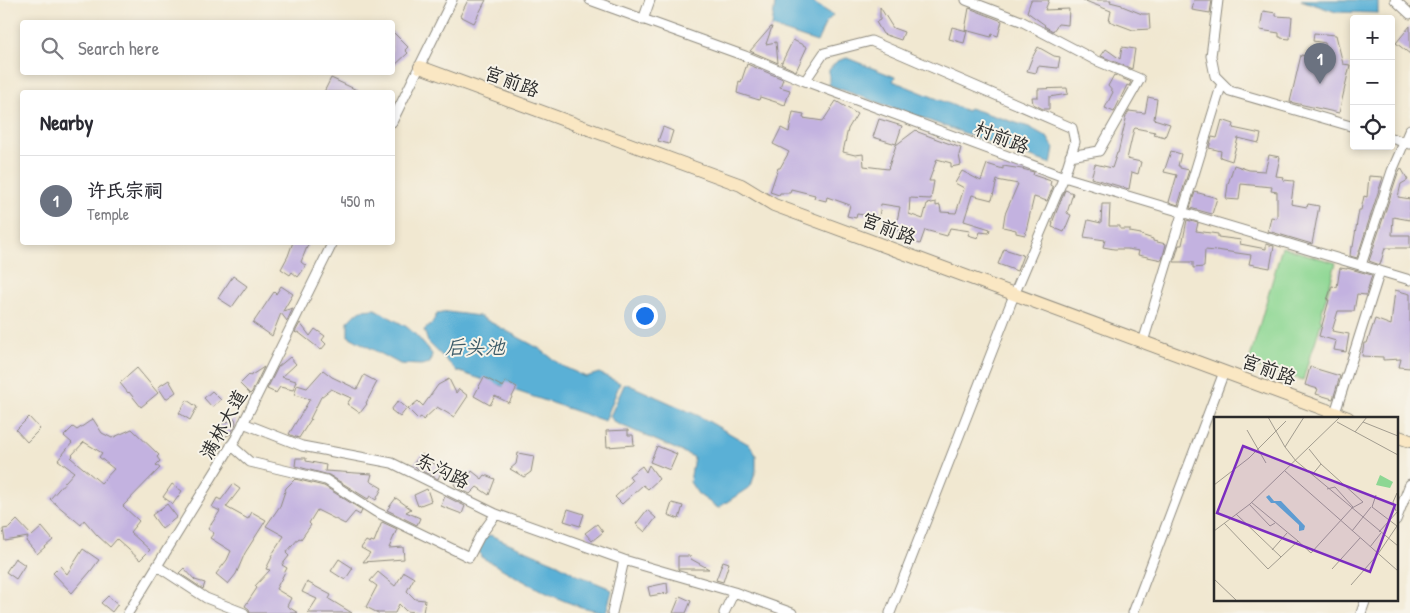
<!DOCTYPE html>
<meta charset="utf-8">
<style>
:root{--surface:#fff;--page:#f7f7f7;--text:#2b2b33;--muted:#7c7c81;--line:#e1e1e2;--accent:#d93025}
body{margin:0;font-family:"Patrick Hand","LXGW WenKai TC",sans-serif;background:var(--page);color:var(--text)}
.controls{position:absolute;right:15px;top:15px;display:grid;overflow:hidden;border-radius:5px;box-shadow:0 2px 8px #0003}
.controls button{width:45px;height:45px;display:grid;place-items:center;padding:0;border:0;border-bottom:1px solid var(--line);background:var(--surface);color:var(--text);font:25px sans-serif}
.you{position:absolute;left:644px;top:315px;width:18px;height:18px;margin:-12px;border:4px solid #fff;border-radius:50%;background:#1a73e8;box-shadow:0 0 0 8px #1a73e833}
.badge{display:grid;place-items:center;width:32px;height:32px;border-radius:50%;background:var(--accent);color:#fff;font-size:16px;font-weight:700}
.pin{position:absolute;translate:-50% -41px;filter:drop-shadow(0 1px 2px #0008)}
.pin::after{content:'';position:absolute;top:26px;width:18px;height:15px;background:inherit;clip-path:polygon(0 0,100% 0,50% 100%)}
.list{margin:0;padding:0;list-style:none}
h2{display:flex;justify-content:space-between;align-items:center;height:65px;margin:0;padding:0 20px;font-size:21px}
h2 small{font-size:16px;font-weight:400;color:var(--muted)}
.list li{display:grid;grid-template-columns:32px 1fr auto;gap:15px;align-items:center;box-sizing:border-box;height:90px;padding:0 20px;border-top:1px solid var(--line)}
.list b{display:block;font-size:19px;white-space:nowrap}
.list p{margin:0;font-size:16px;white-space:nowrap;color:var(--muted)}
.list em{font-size:16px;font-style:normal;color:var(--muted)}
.icon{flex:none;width:28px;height:28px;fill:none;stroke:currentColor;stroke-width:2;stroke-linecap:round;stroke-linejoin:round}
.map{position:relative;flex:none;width:1410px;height:613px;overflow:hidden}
.search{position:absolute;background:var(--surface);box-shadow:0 2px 8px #0003;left:20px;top:20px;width:375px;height:55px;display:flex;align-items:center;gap:12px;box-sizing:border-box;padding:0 18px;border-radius:5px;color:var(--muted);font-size:19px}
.panel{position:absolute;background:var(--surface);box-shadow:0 2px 8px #0003;left:20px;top:90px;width:375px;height:155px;border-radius:5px}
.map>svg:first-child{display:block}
.green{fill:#8dd793;stroke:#5c815f}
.water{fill:#5ab0d6;stroke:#426e80}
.building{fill:#c3b2e0;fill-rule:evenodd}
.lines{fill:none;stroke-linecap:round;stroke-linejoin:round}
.street-casing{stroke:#8e8a7e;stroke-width:11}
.secondary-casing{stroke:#8e8a7e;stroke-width:14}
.street{stroke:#fff;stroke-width:9}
.secondary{stroke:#fae7c3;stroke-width:12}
.labels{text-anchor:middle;stroke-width:4;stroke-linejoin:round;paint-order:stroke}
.street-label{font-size:19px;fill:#2b2b2b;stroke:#f7f3e8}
.water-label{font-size:20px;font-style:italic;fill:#3b5a67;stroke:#f7f3e8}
.inset-road{fill:none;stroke:#a29c8f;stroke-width:1}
.view{fill:#7b2cbf;fill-opacity:0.15;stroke:#7b2cbf;stroke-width:2.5}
.inset-edge{fill:none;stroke:#2b2b2b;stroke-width:2.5}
</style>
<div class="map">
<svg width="1410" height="613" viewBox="0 0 1410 613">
<rect width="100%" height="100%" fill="#f7f3e8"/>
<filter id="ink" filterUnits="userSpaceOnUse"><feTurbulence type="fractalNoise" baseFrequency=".02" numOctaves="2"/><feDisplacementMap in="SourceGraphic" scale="10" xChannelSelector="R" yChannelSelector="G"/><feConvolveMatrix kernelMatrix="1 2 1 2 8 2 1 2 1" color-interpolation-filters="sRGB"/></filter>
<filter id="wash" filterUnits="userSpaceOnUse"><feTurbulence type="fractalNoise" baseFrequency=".0096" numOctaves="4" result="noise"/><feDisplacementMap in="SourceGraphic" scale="20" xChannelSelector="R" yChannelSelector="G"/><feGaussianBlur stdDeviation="1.12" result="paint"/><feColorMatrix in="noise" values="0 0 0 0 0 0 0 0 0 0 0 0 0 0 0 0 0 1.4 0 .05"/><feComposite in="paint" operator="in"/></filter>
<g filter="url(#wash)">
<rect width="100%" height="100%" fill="#f1e8d1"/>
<!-- green -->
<path class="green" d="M1282,247l54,16 -16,56 2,1 -10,32h-1l-8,28 -55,-15z"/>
<!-- water -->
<path class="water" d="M774,0h35l24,15 -8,9 -8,18 -45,-15 3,-24z
M1301,0h77v13l-42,-1z
M847,58l48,19 -2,4 74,30 2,-3 60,19 18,10 7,11 -3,16 -222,-79v-15l8,-9z
M375,309l32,18 10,9 15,18 -2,9 -9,2 -21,-1 -52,-28v-15l13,-11z
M448,312l31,4 61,33 22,17 24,11 13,-4 21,10 -15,38 -148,-50 -29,-29 -4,-12 8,-7 5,-9z
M625,383l74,33 51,29 6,10v15l-5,16 -33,22 -20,-14 -8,-12 4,-25 -80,-35 -4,-6z
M490,535l68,29 19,11 32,13 3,3 -6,21c-42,-4 -88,-35 -125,-55l-2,-7 5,-13z"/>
<g id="blocks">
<!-- building -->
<path class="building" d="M468,0h18l-12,23 -14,-7z
M1031,0h18l-4,10 24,-1 -1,16 -10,-1 -5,7 -9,-5 1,-1 -18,-13z
M1083,0h28l-1,2 12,3v1l20,8h7l1,15 -17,1 -24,-9 2,-10z
M1194,0h18l-2,13 -18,-3z
M880,7l13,21 11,4 -3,8 -18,-6 -7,-12 4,-2z
M969,8l33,13 -4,15 -6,-2 -1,3 -26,-7z
M1263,11l13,2v3l16,1 -2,22 -9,-1v-1h-2v-4l-19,-3z
M1410,26v28l-14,-11z
M771,27h1l-6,17 10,-2 2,21 -28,-12z
M952,27l15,4 -3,12 -15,-4z
M392,31l16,16 -3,3 3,3 -16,15z
M1314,33l22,2 7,29 7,1 -11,48 -49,-11 11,-47 28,6 -4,-18 -12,-2z
M793,40l14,7 -11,24 -15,-7z
M1038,47l16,9 6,1 -2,11 -20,-2 -2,7 -9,-2 5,-13z
M1122,47l13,2 -3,20 -31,-13 5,-7 14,10z
M747,64l36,15 -3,8 10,3 -5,15 -25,-8 -1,3 -22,-7 2,-12 2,1z
M1114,75l17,7 -2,4 -2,-1 -13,27 -9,-4 8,-16 -5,-6z
M331,78l30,14h-37z
M1067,88l1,6 -19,3v12h-6l-10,-5 -1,-7h6v-8z
M1148,97l9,2 -3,20 16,5 -5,13 -11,-3 1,-2 -20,-4 -1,1 -7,30 14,3 -3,12 -6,-2 -3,17 -38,-11 4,-14 17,4 5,-15h1l8,-34 -1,-1 4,-7 16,2z
M836,101l21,13 -9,15 -5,23 12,3 8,-1 1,12 24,3 8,-24 20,-15 2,2 43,16 -2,7 2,10 -10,2v-4l-14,-4 -8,22h5l-3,18 -21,-1 -1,16 14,5 4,-15 9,-2v4l4,-1 1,7 15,1 8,-25 -9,-5 7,-12 19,10 6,-17 16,5v-3l19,3 12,3 -1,3 18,6 -1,4 3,2 -6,14 -13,-4 -9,38 -9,-2v-3l-13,-3 2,-13 13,-30 -21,-4 -5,20 -20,-5 -8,26 26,8 -1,4 -9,-1 -2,6 -10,-3 2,-4 -20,-3 -3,8 -22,-6 -5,14 -10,-4 2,-6 -17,-4 5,-23 -19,-3 -2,13 -22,-3 -1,4 -9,-2 3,-11 -23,-8 -1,4 -12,-3 1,-3 -24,-6 -1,4h-10l-1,2 -9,-3 8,-24h2l9,-16 -16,-8 8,-16 8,4 4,-20 11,2 -1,4 20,3z
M879,119l23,7 -6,18 -23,-7z
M1222,120l12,4 -1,4 28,6 -2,9 -21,-5 -6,23 -12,-4 1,-6 -12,-3 3,-11 5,1z
M663,127l10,4 -4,13 -11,-3z
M1171,151l10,3 -3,12h2v2l9,2 -11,35 -9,-3 8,-27 -13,-3z
M1269,155l11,2 -4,19 8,1 -1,3 11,1 -3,23 16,3 1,-3 11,2 -7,38 -44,-13 3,-14 6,1v-26l-6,-1 1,-4 -31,-3 -2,16 -13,-1 2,-15 6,-19 15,5 16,1z
M1401,168l7,12 -7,4 -3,13 12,2v21l-17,-3 -1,18h18v13h-25l-5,17 -11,-4 29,-88z
M1369,176l14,1 -26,81 -7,-2 1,-9h2l6,-37h2l3,-14 3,1z
M1065,190l8,3 -6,20 4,2 -7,17 -12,-5 1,-4h-1z
M1195,192l22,6 -5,16 -22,-6z
M1102,204h8l-1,22h11v3h10v3l11,2v1l12,4v2l13,3 -4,16 -24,-5 1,-4 -12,-2h-13l-11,-2 2,-7 -21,-3 4,-17 13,3z
M1187,220l11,3 -2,8 22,3v3l23,3 -1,4 26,5v-5l8,2 -4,22 -21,-4 2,-9 -35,-5v1l-11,-1 -1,17 -11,1v-6h-19l5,-17h3z
M293,242h16l-8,20 5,4 -8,11 -6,-5 -2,3 -9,-6 7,-13z
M1004,249l19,6 -6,16 -19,-7z
M1340,268l7,1v-1l25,7 -6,20 -9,-1 -3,17h-16l-6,20 17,3 -3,18 -12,-2 2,-9 -17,-5 10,-36h-2l5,-14 5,1z
M233,276l14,10 -15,21 -14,-9z
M281,286l12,8 -10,17 10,-3 -6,13 -6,-8 -9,23 -19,-13 21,-31 2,2z
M1395,290l15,4v74l-11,-1 2,-8 -18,1v-3l-21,-1 2,-13h3l8,-24 16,6z
M300,323l10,13 5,-7 10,7 -3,4 4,4 -5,6 -23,-18 -2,1 -1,-1z
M290,357l6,7 -14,13 14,4 -3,9 -13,-3 -4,6 -9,-4 11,-22z
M264,367l-12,25 -2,2 -10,-10 9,-9 1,1z
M1310,367l30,9 -7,23 -17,-5 2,-5 -13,-4z
M137,368l21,25 -17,14 -12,-15 -1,1 -8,-10z
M323,370l9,7 25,12 7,-14 13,7 -11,21 1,1 -7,9 -13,-9 4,-6 -20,-9 -10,8 -11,22h1l-12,19 -6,-2 -4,-2 21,-35 -16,-4 3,-10 10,3z
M484,377l19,10 3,-6 11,6 -8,16 -14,-7 -5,9 -16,-9z
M449,379l7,14 3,-4 9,7 -14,21 -17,-10 -14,13 -2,-3 -3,2 -10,-10 10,-8 5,5 15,-21z
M169,380l7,12 -10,7 -8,-12z
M212,391l9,9 -9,7 -8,-9z
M187,400l10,7 -7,13 -11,-7z
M398,401l9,7 -7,9 -9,-7z
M29,417l11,12 -13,13 -11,-12z
M93,419l9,14 10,5 20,-9 27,26 -2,2 3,4 -4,4 4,3 -37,38 16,15 -9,11 20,18 -10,10 -23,-21 -7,8 -13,-12 -13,-15 -3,5 -31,-26 24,-27 -16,-12 14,-17 -8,-7 9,-9 4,3zM84,442l18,11 -3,4 15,12 -13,14 -30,-25 2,-2 -1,-1z
M235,419l1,4 -5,11 -8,3 -4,-12z
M628,430v5h5l1,10 -27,2 -1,-16z
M657,446l20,8 -7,16 -20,-8z
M518,453l16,3 -3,16 -7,5 -14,-8 6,-5z
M422,454l10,9 11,4 -5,12 -20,-10 -5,-5z
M296,458h10v3l20,4 -1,6 47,3 -2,7 12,7 -6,12 -6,-4 -2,3 -39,-24 -34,-9z
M649,465l10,14 -11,10 -5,-4 -21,19 -7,-7 17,-16 -3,-5 13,-10 4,6z
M472,471l10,8 3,-4 10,4 -6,16 -12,-8 -7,7 -14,-7 -2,-3 3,-4 7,-5 3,3z
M295,479l29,7 38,24 -2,5 -5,-3 -10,12 -28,-14 -8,13 2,2 -10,14 -2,-1 -13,15 3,3 -7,9 5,3 -11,21 15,9 -4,8 11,7h-48l-1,-4 -4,-3 12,-18 -2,-2 15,-16 -4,-1 6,-12 -1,-1 13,-20 -18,-10 14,-20 6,-18z
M172,484l10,7 -9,13 -10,-7z
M233,484l7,5 -14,18 22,12 4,-7 14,8 -21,33 -9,21 -8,10 -12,-10 11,-14 4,-9 -21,-13 4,-5 -6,-4 12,-18 -8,-4 5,-9 4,2z
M427,489l4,12 -13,5 -4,-11z
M445,496l20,10 -3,8 -21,-8z
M396,498l15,11 -5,3 14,6 -3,7 -30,-15z
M672,503l11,3 -4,13 -11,-4z
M167,504l10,13 -15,12 -10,-14z
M568,509l16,5 -4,12 -16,-5z
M647,510l9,8 -11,14 -9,-8z
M17,520l15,16 10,-9 11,13 -16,14 -11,-13 2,-4 -23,4 -2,-12 6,-1z
M382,522l15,7 -8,19 14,-1 1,12 -41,3 7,-9 -9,-5 5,-7 4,2 1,-2 3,1z
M597,524l6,8 -11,9 -7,-8z
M83,549l16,11 -9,12 -18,21 -19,-20 7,-7 7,8z
M678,556h12l1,3 18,10h-31z
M15,558l10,7 -9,14 -10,-7z
M339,559l14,9 -8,12 -14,-9z
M723,561l6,2 -6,19 -7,-2z
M184,568l11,12 10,3 -2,6 -24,-16z
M378,572l17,14 9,-14 10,6 -7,13 8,8 10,1 -2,13 -17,-2 -7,-7 -4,9h-17l-12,-6 11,-21 -7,-5z
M307,582l24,13 -2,4 23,14h-44l9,-14 -15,-7z
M667,583l1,10 -18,3 -2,-9z
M108,596l10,8 -6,8 -11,-9z
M680,596l11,5 -5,12h-13z"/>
</g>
</g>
<g filter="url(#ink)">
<use href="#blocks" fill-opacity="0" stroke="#8e8a7e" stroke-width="1"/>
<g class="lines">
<defs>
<path id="street" d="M590,0l155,56 60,25 259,96 346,103
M966,0l55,21 74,39 45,19 -41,72 -29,5
M1218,0l-7,56 4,20 15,15 124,36
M1395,0l15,14
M643,20l7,-20
M805,81l19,-28 47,-12 201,87 3,14 -11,35 -50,118 -124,318
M392,122l60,-122
M1391,138l19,6
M1361,265l31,-94 18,-42
M1143,342l79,-259
M1335,413l45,-142
M243,423l59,23 90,17 104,51 128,46 110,32 -10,21
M231,445l19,17 76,18 50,32 93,45 11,-21 16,-22
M1396,520l14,-36
M157,566l49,32 38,15
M734,592l58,21
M128,613l108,-175 97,-196
M612,613l12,-53
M1133,613l91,-241
M1361,613l5,-14"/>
<path id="secondary" d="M420,67l321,118 33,20 574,213
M1396,436l14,5"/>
</defs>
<!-- street casing -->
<use href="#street" class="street-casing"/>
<!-- secondary casing -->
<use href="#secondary" class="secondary-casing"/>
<!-- street -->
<use href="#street" class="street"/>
<!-- secondary -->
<use href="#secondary" class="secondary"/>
</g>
</g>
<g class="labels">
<!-- street labels -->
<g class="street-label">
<text transform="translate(512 81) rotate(20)" y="7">宫前路</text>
<text transform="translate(1002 137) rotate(21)" y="7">村前路</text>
<text transform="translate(889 228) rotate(21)" y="7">宫前路</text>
<text transform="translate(1269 369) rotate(20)" y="7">宫前路</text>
<text transform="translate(223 424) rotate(-61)" y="7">满林大道</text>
<text transform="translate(443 470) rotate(26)" y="7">东沟路</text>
</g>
<!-- water labels -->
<g class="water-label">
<text x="475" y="354">后头池</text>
</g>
</g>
<!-- overview -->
<g transform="translate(1214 417)">
<rect width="184" height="184" fill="#f1e8d1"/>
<path d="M166,58l13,7 -3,6 -14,-3z" fill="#8dd793"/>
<path d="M55,78l5,6h7l24,25 -1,4 -5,1v-6l-24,-22h-4l-5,-6z" fill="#5ab0d6"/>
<path class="inset-road" d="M54,0l17,30M123,5l61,33M149,5l35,14M33,13l19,33M141,15l12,-15M95,32l12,15 -9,11M82,44l102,85M82,44l-11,-14 19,-30M107,47l42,38 -11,6M71,54l113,100M0,68l35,-27 37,-37M35,87l21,22 5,-3M182,94l-3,-9 4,-9M22,97l45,43 17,-16 -47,-39M10,106l44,46 13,-12M0,114l36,-27 90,-87M138,114l19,-24M165,115l19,-21M84,124l13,12 42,-46 -18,-20 -8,2M156,130l11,-14M58,133l15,-17M118,152l28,-31M0,162l22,21M137,168l27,-31 19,-28 -25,-19 4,-12"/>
<path class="view" d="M29,29l152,59 -25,67 -153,-59z"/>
<rect width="184" height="184" class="inset-edge"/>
</g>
</svg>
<div class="controls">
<button>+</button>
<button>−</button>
<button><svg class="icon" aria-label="locate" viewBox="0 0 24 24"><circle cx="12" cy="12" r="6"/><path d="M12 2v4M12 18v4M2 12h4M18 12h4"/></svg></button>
</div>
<div class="you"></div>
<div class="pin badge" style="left:1320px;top:84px;background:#6b7280">1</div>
<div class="search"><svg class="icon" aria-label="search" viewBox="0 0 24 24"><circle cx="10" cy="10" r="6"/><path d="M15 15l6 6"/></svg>Search here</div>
<section class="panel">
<h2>Nearby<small></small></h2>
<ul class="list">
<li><span class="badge" style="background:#6b7280">1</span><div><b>许氏宗祠</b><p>Temple</p></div><em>450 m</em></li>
</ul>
</section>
</div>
